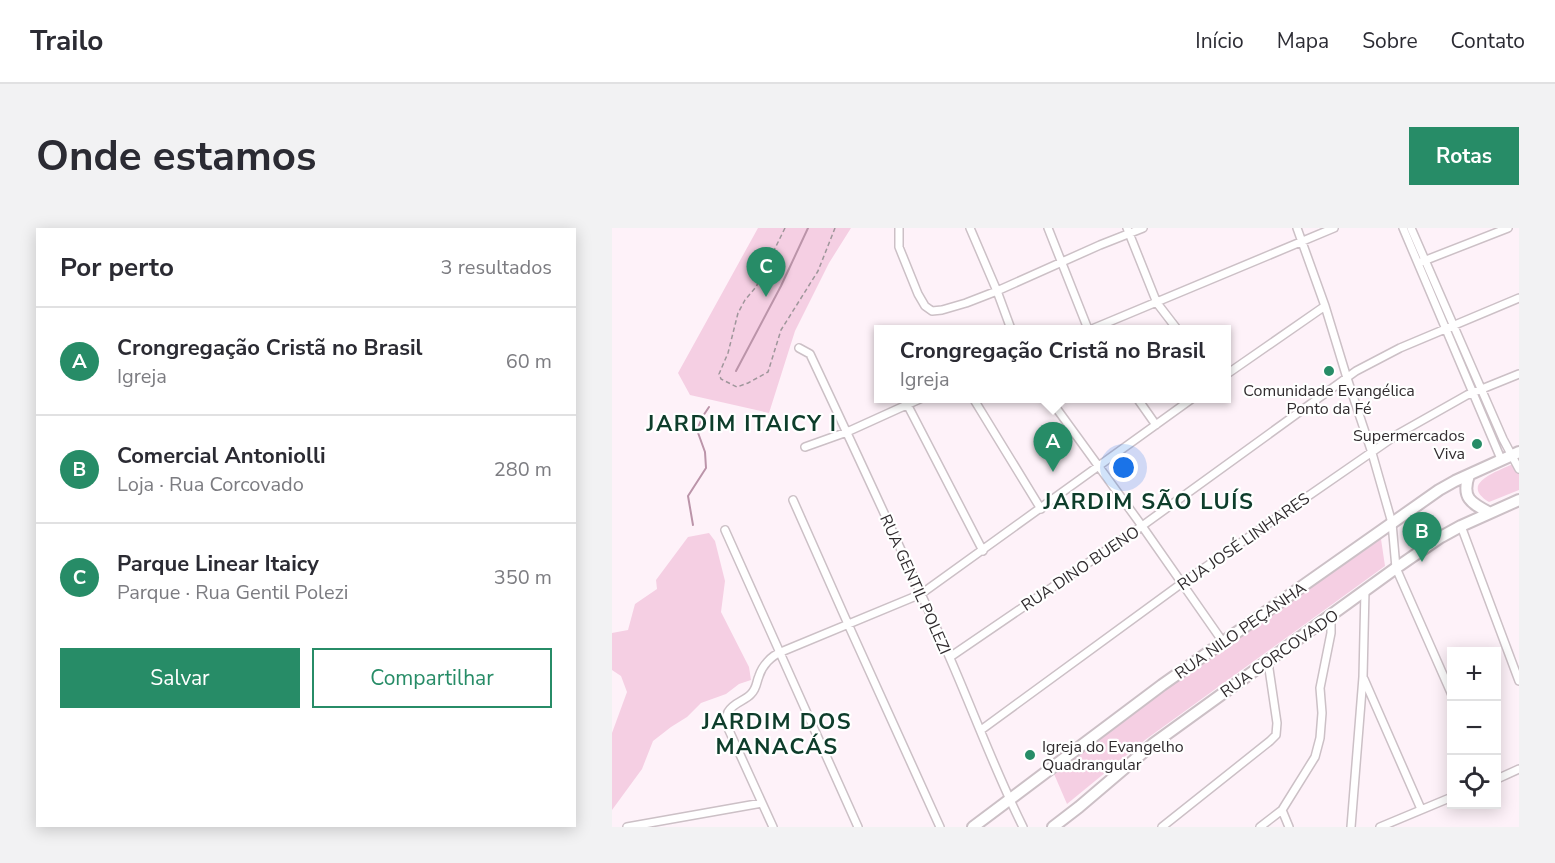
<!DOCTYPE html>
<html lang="pt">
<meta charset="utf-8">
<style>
:root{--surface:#fff;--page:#f2f2f3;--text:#2b2b33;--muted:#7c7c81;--line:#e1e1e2;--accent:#278c67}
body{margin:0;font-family:"Nunito Sans",sans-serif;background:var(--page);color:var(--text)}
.controls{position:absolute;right:18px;bottom:18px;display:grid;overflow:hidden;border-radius:0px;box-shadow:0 3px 15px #0003}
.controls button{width:54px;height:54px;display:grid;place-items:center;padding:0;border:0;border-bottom:2px solid var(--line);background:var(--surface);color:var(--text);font:30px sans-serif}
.you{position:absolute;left:512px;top:240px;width:21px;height:21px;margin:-15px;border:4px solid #fff;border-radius:50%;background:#1a73e8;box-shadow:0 0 0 9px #1a73e833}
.badge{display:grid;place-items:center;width:39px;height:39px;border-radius:50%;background:var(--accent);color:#fff;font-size:20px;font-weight:700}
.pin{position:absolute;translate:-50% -50px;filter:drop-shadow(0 2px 3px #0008)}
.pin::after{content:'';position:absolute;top:32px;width:21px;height:18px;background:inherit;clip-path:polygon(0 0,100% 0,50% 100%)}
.popup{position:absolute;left:262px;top:97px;width:357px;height:78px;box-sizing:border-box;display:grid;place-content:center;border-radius:0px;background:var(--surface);filter:drop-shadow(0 2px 4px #0005);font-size:20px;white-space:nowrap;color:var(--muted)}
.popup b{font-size:22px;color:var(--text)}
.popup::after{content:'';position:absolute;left:50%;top:100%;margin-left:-12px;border:12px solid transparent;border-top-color:var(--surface)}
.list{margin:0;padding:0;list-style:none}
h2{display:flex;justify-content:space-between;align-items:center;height:78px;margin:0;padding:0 24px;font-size:26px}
h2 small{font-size:20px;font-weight:400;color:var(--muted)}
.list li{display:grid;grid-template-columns:39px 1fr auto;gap:18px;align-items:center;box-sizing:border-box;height:108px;padding:0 24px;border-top:2px solid var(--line)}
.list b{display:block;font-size:22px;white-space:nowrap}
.list p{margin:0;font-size:20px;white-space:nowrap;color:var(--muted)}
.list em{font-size:20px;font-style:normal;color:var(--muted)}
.actions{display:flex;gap:12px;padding:18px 24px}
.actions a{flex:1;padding:14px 0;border:2px solid var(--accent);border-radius:0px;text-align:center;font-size:21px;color:var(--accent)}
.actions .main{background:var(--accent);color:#fff}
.icon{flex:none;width:33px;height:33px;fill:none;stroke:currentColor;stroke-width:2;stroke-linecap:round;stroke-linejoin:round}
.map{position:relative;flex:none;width:907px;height:599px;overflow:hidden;border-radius:0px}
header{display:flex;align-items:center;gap:36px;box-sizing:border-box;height:84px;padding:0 30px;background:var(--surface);border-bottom:2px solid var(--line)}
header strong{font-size:28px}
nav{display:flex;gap:33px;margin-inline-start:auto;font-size:21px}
.intro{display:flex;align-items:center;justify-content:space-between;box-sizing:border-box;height:144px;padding:0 36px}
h1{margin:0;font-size:42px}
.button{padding:15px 27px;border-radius:0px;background:var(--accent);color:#fff;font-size:21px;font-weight:700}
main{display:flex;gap:36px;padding:0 36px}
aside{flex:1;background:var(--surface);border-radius:0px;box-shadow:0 3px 15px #0003}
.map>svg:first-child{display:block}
.green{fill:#f5cfe3}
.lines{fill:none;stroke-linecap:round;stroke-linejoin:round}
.stream{stroke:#bb94a9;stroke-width:2}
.street-casing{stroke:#ccc0c6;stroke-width:10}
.secondary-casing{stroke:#ccc0c6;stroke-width:14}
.path{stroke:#9f969b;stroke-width:1.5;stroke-dasharray:4.5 3;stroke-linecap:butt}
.street{stroke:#fff;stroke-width:7}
.secondary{stroke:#fff;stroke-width:10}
.poi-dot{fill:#278c67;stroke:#fff;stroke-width:2}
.labels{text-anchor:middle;stroke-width:4.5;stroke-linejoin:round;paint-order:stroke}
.poi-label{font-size:16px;fill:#312c2f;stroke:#fff}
.street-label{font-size:16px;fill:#312c2f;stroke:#fff}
.district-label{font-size:22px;font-weight:bold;letter-spacing:1.5px;fill:#0e3d2b;stroke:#fff}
</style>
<header>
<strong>Trailo</strong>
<nav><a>Início</a><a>Mapa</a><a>Sobre</a><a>Contato</a></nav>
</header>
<div class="intro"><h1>Onde estamos</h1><a class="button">Rotas</a></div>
<main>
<aside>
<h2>Por perto<small>3 resultados</small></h2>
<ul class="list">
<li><span class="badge">A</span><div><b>Crongregação Cristã no Brasil</b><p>Igreja</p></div><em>60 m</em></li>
<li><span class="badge">B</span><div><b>Comercial Antoniolli</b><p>Loja · Rua Corcovado</p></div><em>280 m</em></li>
<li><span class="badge">C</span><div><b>Parque Linear Itaicy</b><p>Parque · Rua Gentil Polezi</p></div><em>350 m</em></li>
</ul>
<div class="actions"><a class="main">Salvar</a><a>Compartilhar</a></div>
</aside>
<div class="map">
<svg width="907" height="599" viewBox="0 0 907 599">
<rect width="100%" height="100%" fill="#fef2f9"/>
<!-- green -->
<path class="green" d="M146,0h93l-22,35 -34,68 -26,82 -79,-18 -12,-22z
M903,235l4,9v18l-30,12c-31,-19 10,-31 26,-39z
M97,305l6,8 10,40 -4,31 28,55 2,13 -12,4 -13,10 -25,9 -14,14 -16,10 -18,14 -11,28 -30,41v-77l15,-41 -6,-16 -9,-6v-37l16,-3 7,-26 22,-15 -1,-9 32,-43z
M769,311l4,27 -240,174 -78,64 -13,-30 71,-56z"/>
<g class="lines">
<!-- stream -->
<path class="stream" d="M124,143l45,-85 27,-58
M81,297l-5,-29 18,-28 -1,-16 -8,-22 6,-14 6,-9"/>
<defs>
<path id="street" d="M287,0v19l19,47 7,12 7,5 10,-1 24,-7 31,-12 103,-46 43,-17
M358,0l27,63 14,38
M436,0l40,101
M515,0l30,75 20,26
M685,0l28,78 22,72 25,75 20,70 4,45 56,127
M791,0l98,231
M799,0l92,211 16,30
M809,34l87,-34
M480,101l242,-101
M187,120l11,6c47,100 94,201 139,302 25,57 46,115 74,171
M615,146l98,-68
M361,170l68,111
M437,170l93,128 81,116
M525,170l19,27
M295,176l76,147
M193,219l42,-15 75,-34
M181,272l55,124 92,203
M849,298l58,155
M113,302l133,297
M338,429l192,-131 214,-155 44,-23 119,-50
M752,451l57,130
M369,502l197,-144 220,-152 69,-39 52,-21
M885,551l22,-10
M670,582l7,17
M15,599l135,-24
M161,599l-46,-101c0,-5 -1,-10 1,-14 6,-10 17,-11 23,-18 6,-6 5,-11 8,-18 3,-10 12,-20 22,-24l140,-58 272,-196
M550,599l108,-86 6,-6 1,-12 -9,-61
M648,599l22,-17 33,-53 5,-19 2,-25 -2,-25 11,-55v-18
M739,599l12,-150 2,-87
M768,599l72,-30"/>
<path id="secondary" d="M857,247c-8,23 2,28 21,38
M361,599l189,-142 277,-195 16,-9 64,-29
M441,599l26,-20 74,-63 243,-176 45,-31 20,-11 58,-26"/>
</defs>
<!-- street casing -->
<use href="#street" class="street-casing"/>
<!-- secondary casing -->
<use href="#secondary" class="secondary-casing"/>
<!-- path -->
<path class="path" d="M173,0l-29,59 -11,13 -7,13 -10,40 -9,21 2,5 16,8 11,-4 20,-11 13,-42 37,-59 17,-43"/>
<!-- street -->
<use href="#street" class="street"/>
<!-- secondary -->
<use href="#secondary" class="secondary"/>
</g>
<!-- markers -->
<g class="poi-dot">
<circle cx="717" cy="143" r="6"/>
<circle cx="865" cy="216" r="6"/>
<circle cx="418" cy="527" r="6"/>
</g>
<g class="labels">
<!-- poi labels -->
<g class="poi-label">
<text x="717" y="168">Comunidade Evangélica<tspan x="717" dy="18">Ponto da Fé</tspan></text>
<text x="853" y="213" text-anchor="end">Supermercados<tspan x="853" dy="18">Viva</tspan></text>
<text x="430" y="524" text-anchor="start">Igreja do Evangelho<tspan x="430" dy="18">Quadrangular</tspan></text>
</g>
<!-- street labels -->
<g class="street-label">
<text transform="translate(631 313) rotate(-35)" y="6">RUA JOSÉ LINHARES</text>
<text transform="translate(468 340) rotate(-34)" y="6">RUA DINO BUENO</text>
<text transform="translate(304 356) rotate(66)" y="6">RUA GENTIL POLEZI</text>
<text transform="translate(628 402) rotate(-35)" y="6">RUA NILO PEÇANHA</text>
<text transform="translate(667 425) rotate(-35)" y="6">RUA CORCOVADO</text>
</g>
<!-- district labels -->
<g class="district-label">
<text x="130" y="203">JARDIM ITAICY I</text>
<text x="537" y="281">JARDIM SÃO LUÍS</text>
<text x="165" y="501">JARDIM DOS<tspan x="165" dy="25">MANACÁS</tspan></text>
</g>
</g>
</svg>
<div class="controls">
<button>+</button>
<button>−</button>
<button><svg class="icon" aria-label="locate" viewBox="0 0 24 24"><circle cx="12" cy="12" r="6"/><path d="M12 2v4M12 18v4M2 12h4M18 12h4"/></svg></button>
</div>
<div class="you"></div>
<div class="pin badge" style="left:441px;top:244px">A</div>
<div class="popup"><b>Crongregação Cristã no Brasil</b>Igreja</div>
<div class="pin badge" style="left:810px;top:334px">B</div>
<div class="pin badge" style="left:154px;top:69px">C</div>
</div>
</main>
